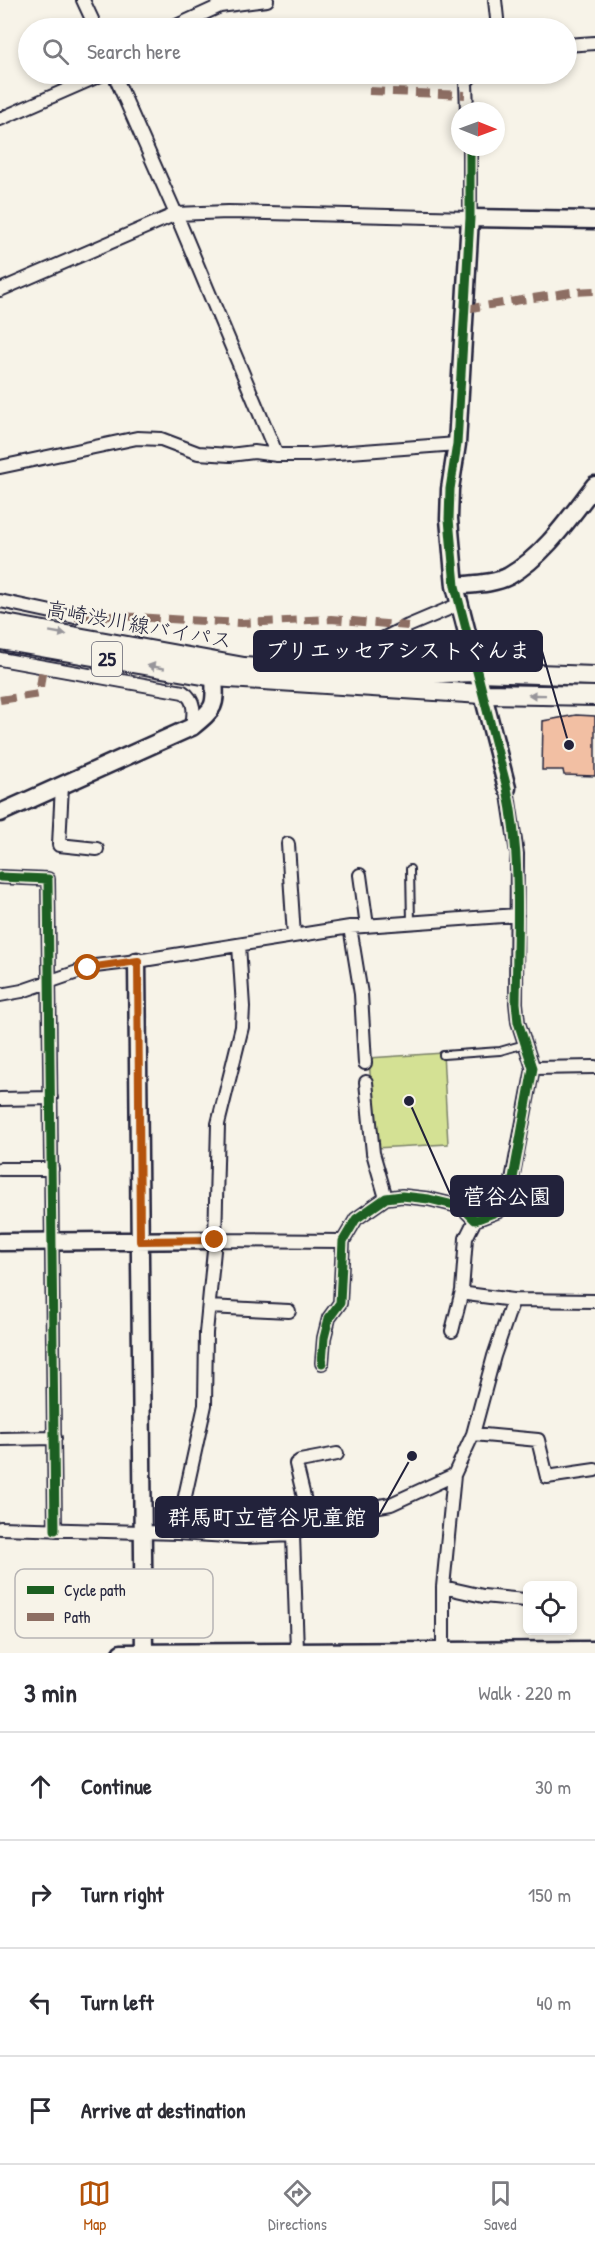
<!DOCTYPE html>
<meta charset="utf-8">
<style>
:root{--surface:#fff;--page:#f2f2f3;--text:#2b2b33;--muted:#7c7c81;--line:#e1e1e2;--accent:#b45309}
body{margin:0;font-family:"Patrick Hand","Klee One",sans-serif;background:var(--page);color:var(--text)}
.controls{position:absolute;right:18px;bottom:18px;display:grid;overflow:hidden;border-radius:9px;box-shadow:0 3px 9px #0003}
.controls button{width:54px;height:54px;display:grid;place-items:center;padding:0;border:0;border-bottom:2px solid var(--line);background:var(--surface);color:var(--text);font:30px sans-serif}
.compass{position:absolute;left:451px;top:102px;width:54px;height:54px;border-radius:50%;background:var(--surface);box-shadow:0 3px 9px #0003;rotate:91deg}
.stop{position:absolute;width:18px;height:18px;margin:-14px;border:4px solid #b45309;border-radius:50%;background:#fff}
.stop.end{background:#b45309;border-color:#fff;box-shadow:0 2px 6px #0008}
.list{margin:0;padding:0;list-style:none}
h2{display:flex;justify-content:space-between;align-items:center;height:78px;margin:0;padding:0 24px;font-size:26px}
h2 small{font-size:20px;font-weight:400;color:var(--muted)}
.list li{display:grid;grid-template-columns:39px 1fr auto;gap:18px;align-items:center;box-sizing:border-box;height:108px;padding:0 24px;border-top:2px solid var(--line)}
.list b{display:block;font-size:22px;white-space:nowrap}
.list em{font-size:20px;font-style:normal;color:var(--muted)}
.icon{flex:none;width:33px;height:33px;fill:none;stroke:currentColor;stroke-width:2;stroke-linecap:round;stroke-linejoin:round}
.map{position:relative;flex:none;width:595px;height:1653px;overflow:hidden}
.search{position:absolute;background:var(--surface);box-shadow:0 3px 9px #0003;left:18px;right:18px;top:18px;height:66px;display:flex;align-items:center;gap:15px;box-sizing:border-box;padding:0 21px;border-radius:33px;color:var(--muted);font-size:22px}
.sheet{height:510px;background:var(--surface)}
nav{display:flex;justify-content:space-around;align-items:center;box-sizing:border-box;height:84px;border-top:2px solid var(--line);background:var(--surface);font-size:16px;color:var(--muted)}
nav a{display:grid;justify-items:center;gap:3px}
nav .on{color:var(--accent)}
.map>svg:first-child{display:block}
.green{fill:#d4e194;stroke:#7b8268;stroke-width:1.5}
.building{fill:#f2bfa3;stroke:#22223b;stroke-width:1.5}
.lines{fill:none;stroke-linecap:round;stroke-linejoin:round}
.lane-casing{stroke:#22223b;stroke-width:10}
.street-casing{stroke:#22223b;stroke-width:16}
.secondary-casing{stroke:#22223b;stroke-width:21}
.primary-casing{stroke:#22223b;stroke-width:22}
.lane{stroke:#f7f3e8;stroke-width:6}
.street{stroke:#f7f3e8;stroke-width:12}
.secondary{stroke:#f7f3e8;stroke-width:16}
.primary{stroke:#f7f3e8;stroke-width:18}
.quiet{stroke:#8d6e63;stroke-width:8;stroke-dasharray:15 8;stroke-linecap:butt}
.cycleway-casing{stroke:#f7f3e8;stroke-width:13}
.cycleway{stroke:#1b5e20;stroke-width:9}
.oneway{fill:#97959a}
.route{stroke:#b45309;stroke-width:8}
.labels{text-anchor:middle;stroke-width:5;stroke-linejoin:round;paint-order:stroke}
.shield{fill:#f7f3e8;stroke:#62616f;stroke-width:1.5}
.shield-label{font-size:20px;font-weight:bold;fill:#22223b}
.street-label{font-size:21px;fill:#22223b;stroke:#f7f3e8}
.key{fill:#f7f3e8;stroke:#b7b4b4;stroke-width:1.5}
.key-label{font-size:16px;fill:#22223b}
.leader{fill:none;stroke:#22223b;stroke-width:2}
.callout-dot{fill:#22223b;stroke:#f7f3e8;stroke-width:2}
.callout{fill:#22223b;stroke:#22223b;stroke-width:2}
.callout-label{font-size:22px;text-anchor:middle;font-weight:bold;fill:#fff}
</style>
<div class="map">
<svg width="595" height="1653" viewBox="0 0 595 1653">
<rect width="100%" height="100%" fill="#f7f3e8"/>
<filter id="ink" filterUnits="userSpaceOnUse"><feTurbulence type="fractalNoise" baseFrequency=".0167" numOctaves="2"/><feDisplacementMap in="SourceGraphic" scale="12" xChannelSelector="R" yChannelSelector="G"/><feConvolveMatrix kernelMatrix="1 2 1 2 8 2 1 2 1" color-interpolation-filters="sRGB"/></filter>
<g filter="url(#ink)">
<!-- green -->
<path class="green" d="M443,1053l5,91 -73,4 -6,-90z"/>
<!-- building -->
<path class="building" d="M576,715l19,1v60l-31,-1 -1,-5h-21l1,-49z"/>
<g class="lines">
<defs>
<path id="lane" d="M410,869l1,54
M443,1055l57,-4 25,-7"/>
<path id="street" d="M83,0l13,28
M495,0l3,28
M172,28l48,-22 47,-6
M566,45l29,-2
M114,74l62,140 101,241
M467,111l-1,-29 7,-8
M0,119l103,-45
M0,290l176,-76 52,-2 242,6v-71
M0,467l137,-29 24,1 37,14 32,2 24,-3 23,3h33l147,-11
M0,601l75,16
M0,659l183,33c13,8 11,21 9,35
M341,660l67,-34 52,-22
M62,785l-3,60 38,4
M288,844l6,92
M360,875l7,51
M0,877l48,2 7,651
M350,927l11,67 4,69
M0,995l22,-4 73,-25 42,-5 213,-34 167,-12
M533,1068l62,-1
M366,1082l7,71 13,45
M0,1099l51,-1
M0,1169h52
M475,1220l-9,18 -4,53 5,3 46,6 82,1
M215,1240l3,-116 24,-97 1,-20 -4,-62
M209,1307l80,4
M452,1331l10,-40
M322,1363l2,-25 5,-20 11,-15 3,-62 13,-22 30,-21 16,-2 27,3 33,8 13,13 24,-9 10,-15 24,-128 -15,-46 -2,-19 1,-149 -10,-66
M473,1434l65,6 9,37 48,-7
M0,1439l55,-1
M310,1522l-14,-58 4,-3 37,-7
M0,1528l177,5 68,4 48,-2
M177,1533l28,-128 1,-72 9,-93 128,1
M443,1587l40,9 42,4
M297,1650l-4,-115 17,-13 29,-9 52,-9 63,-29
M443,1650v-63l11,-112 19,-41 21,-78 19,-56"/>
<path id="secondary" d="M455,586c17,-2 39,-2 54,-10 36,-21 61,-59 86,-91
M507,788l-52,-202 -6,-67 1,-30 7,-45 13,-226 125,2
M0,813l192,-86c23,-19 24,-20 22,-50
M137,961l7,692
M0,1242l215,-2
M121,1653l474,-3"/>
<path id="primary" d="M0,623l244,44 129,8 104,-3 118,4
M0,640l214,37 268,17 113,2"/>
</defs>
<!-- lane casing -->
<use href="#lane" class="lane-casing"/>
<!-- street casing -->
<use href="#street" class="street-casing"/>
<!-- secondary casing -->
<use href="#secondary" class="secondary-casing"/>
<!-- primary casing -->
<use href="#primary" class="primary-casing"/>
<!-- lane -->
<use href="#lane" class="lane"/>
<!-- street -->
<use href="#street" class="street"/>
<!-- secondary -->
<use href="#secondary" class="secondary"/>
<!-- primary -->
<use href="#primary" class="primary"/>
<!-- quiet -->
<path class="quiet" d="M369,91l96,4
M465,309l106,-17 24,-1
M75,617l41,-1 125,7 90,-4 77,7
M0,700l39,-6 4,-27"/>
<defs>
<path id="cycleway" d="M0,877l48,2 7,651
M322,1363l2,-25 5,-20 11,-15 3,-62 13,-22 30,-21 16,-2 27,3 33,8 13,13 24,-9 6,-7 7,-20 21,-116 -15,-46 -2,-19c1,-72 6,-144 -9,-215l-52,-202 -6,-67 1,-30 7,-45 13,-226v-71"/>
</defs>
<!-- cycleway casing -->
<use href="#cycleway" class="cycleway-casing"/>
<!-- cycleway -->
<use href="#cycleway" class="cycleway"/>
</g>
<!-- one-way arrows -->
<defs><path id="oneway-solid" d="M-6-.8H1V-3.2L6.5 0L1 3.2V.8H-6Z" transform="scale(1.5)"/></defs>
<g class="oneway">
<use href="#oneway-solid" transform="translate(58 633) rotate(10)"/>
<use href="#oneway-solid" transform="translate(156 667) rotate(-170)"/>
<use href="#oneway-solid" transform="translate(537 695) rotate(-179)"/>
</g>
</g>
<g class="lines" filter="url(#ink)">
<!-- route -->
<path class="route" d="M88,968l50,-7 2,280 75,-1"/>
</g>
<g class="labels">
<!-- shield labels -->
<rect class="shield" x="92" y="642" width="30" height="34" rx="4.5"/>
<g class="shield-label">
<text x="107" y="666">25</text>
</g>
<!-- street labels -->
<g class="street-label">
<text transform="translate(139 625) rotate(10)" y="7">高崎渋川線バイパス</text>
</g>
</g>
<!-- legend -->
<rect x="15" y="1569" width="198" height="69" rx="9" class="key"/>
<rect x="27" y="1586" width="27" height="8" fill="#1b5e20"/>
<rect x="27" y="1613" width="27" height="8" fill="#8d6e63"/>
<g class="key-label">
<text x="64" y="1596">Cycle path</text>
<text x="64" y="1623">Path</text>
</g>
<!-- callouts -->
<path class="leader" d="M569 745L542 651M409 1101L451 1196M412 1456L378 1517"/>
<g class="callout-dot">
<circle cx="569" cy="745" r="6"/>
<circle cx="409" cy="1101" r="6"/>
<circle cx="412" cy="1456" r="6"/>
</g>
<g class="callout">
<rect x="254" y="631" width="288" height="40" rx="6"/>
<rect x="451" y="1176" width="112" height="40" rx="6"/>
<rect x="156" y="1497" width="222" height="40" rx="6"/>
</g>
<g class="callout-label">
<text x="398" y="658">プリエッセアシストぐんま</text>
<text x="507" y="1204">菅谷公園</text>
<text x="267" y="1525">群馬町立菅谷児童館</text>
</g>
</svg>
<div class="controls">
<button><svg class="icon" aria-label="locate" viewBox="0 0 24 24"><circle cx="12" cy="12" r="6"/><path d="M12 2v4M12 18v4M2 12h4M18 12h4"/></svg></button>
</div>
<svg class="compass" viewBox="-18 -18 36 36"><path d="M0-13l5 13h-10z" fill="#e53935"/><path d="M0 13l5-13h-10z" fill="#7c7c81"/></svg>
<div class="stop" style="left:88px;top:968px"></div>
<div class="stop end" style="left:215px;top:1240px"></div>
<div class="search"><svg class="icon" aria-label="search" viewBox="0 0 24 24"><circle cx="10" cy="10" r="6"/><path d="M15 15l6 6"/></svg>Search here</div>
</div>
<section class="sheet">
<h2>3 min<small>Walk · 220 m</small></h2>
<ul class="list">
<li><svg class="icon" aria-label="ahead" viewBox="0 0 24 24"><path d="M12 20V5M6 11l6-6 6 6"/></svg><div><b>Continue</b></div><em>30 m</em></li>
<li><svg class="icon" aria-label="right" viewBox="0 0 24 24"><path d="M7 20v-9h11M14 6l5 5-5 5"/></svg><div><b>Turn right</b></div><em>150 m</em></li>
<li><svg class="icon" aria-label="left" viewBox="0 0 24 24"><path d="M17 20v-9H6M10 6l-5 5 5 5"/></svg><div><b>Turn left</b></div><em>40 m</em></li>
<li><svg class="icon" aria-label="arrive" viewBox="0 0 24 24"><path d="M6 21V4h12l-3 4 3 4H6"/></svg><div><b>Arrive at destination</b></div></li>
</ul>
</section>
<nav>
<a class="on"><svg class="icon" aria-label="map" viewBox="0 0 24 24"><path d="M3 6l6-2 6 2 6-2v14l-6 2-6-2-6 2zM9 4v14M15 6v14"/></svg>Map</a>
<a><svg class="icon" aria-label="directions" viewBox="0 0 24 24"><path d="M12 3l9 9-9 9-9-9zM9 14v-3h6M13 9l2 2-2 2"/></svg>Directions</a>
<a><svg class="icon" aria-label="saved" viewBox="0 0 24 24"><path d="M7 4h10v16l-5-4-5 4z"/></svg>Saved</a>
</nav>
